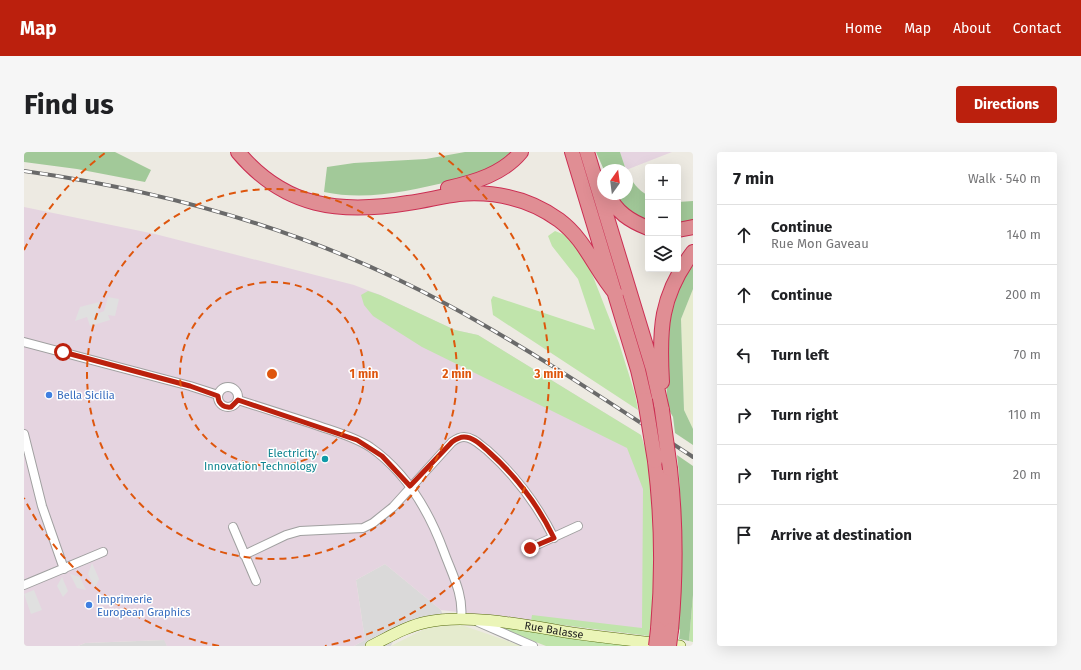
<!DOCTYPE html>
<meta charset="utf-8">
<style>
:root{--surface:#fff;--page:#f6f6f6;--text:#202124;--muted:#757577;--line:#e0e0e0;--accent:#bb200d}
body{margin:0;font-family:"Fira Sans",sans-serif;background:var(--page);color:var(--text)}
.controls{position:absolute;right:12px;top:12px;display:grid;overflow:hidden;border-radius:4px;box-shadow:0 4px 16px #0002}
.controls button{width:36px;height:36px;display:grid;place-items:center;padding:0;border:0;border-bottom:1px solid var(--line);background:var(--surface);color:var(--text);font:20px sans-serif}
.compass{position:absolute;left:573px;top:12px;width:36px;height:36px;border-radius:50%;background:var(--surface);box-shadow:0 4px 16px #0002;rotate:14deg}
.stop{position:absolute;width:12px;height:12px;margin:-9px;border:3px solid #bb200d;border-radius:50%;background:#fff}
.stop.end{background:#bb200d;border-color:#fff;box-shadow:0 1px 4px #0008}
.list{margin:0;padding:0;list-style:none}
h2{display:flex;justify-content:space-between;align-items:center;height:52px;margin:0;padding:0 16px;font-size:17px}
h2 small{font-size:13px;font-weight:400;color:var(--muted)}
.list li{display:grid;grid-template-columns:26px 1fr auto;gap:12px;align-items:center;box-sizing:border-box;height:60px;padding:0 16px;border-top:1px solid var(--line)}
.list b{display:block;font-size:15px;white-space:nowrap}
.list p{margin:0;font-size:13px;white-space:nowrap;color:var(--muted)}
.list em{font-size:13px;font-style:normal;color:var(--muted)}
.icon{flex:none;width:22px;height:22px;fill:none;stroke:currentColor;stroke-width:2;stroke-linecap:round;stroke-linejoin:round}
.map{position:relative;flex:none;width:669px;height:494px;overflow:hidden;border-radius:4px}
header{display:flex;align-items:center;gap:24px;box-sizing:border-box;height:56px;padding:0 20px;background:var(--accent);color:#fff}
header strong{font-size:19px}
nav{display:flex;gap:22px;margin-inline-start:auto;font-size:14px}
.intro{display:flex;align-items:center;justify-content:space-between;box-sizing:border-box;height:96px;padding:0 24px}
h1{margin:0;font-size:28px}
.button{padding:10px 18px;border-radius:4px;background:var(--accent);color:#fff;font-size:14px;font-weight:700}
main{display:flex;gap:24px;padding:0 24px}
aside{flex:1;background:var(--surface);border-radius:4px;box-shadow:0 4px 16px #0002}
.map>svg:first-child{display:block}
.residential{fill:#dad9d9}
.industrial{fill:#e5d4e0}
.farmland{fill:#e5ebce}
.grass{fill:#c0e4ab}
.forest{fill:#a2c999}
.parking{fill:#e0e0e0}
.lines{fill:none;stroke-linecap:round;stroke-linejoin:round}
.street-casing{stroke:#a0a0a0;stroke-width:10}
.secondary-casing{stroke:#556a0c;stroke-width:12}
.highway-casing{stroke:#cb2f53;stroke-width:16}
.street{stroke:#fff;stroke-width:8}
.secondary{stroke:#ebf5b8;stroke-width:11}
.highway{stroke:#e08e94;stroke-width:14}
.rail-casing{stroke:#6a6a6a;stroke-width:4}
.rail{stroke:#fff;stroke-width:2.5;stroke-dasharray:8;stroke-linecap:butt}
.highway-bridge-casing{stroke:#cb2f53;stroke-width:16;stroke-linecap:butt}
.highway-bridge{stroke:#e08e94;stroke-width:14}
.route{stroke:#bb200d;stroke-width:5}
.ring{fill:none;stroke:#de560d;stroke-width:2;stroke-dasharray:7 5}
.shop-dot{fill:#3f7fe0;stroke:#fff;stroke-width:1.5}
.culture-dot{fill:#0f9aa8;stroke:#fff;stroke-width:1.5}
.labels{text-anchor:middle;stroke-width:3;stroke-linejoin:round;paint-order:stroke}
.shop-label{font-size:11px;fill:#366cbe;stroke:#fff;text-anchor:start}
.culture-label{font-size:11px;fill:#0d838f;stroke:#fff;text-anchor:end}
.street-label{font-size:11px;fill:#1c1c1c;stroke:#fff}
.centre{fill:#de560d;stroke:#fff;stroke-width:2}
.ring-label{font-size:12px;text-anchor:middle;font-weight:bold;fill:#de560d;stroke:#fff;stroke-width:3;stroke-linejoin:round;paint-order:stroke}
</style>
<header>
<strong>Map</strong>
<nav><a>Home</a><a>Map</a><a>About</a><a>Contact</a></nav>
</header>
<div class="intro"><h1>Find us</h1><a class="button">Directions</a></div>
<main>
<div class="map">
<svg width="669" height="494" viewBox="0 0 669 494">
<rect width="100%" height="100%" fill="#edeae2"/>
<!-- residential -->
<path class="residential" d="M361,412l56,46 3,9 -46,10 -7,17h-37l11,-6 -9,-60z
M141,488l2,6h-89l7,-3z"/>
<!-- industrial -->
<path class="industrial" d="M596,0h52l-46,18z
M0,55l131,27 199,51 26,10 75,35 23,5 163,100 10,33 4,152 -5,8 -1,8 -208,-26 -56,-46 -29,16 9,60 -11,6h-187l-3,-6 -79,3 -7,3h-54z"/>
<!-- farmland -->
<path class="farmland" d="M669,137v140l-9,-19 -3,-91z
M420,467l78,27h-131z"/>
<!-- grass -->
<path class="grass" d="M531,79l10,4 22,26 32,82 16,51 3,16 -145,-95 -2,-15 2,-4 102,34 -17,-51 -26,-33 -4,-10z
M344,139l12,4 75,35 23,5 163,100 10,33 6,49 -2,103 -5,8 -1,8 -118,-15 1,-6 110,13 1,-139 -16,-41 -205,-101 -49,-31 -9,-11 -3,-10z
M669,443v47l-4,-1z
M482,475l142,19h-102l-41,-16z"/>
<!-- forest -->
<path class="forest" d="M0,0h91l36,18 -6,12 -68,-13 -53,-7z
M441,0h49c-6,4 -11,9 -17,13 -14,9 -31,12 -46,16 -41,10 -85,20 -127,11l3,-25 27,-4 72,-4z
M572,0h24l6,18h-22z
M603,20c5,9 11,19 21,23v27c-13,-7 -28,-14 -34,-28h13z
M669,49v19l-15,3v-21z
M669,106v31l-12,30 3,91 9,19v16l-18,-12 -2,-16 -5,-9 -4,-54 3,-40z
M653,303l16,11v129l-4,46 -10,-2 1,-8 -2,-5c1,-57 6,-115 -1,-171z"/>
<!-- parking -->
<path class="parking" d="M84,145l11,2 -4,17 -7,-1 2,5 -20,6 -3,-9 -12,4 5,-14 19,-5 -2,12 7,-3z
M68,411l7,16 -4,9 -7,-14z
M46,422l10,3 6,13 -9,-2z
M38,425l6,14 -5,6 -6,-11z
M10,438l8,20 -11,4 -7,-20z"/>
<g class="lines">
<defs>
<path id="street" d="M0,190l166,44 28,9
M194 245a10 10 0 1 1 20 0a10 10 0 1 1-20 0Z
M214,248c25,8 50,16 75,24 19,7 40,12 57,23 36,25 59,64 74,105 8,22 20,43 17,67
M0,282l18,72 22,63
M209,375l23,54
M506,396l48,-22
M220,403l42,-20 14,-4 63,-3 10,-5 20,-16 59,-65c4,-3 7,-5 12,-5 9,0 16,8 23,13 28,25 50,54 67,88
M0,433l79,-33
M454,470l55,24"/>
<g id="secondary">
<path id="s1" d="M347,494c18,-9 36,-20 56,-24 41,-9 103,4 145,11 36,5 72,9 108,13"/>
</g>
<path id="highway" d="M214,0c47,56 102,62 170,51 17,-2 34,-7 51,-9 36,-3 71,5 100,26 27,20 36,50 57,74
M548,0l66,218 7,30
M563,0l66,217 9,41
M424,36c27,-6 55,-14 73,-36
M584,42c8,18 22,27 40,34
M654,78l15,-3
M638,230c-3,-53 -2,-86 31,-130
M631,309c7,56 8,111 3,168
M646,317c6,54 6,107 1,161"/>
</defs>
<!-- street casing -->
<use href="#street" class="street-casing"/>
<!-- secondary casing -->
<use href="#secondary" class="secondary-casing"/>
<!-- highway casing -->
<use href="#highway" class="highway-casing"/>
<!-- street -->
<use href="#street" class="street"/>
<!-- secondary -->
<use href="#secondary" class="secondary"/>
<!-- highway -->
<use href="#highway" class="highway"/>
<defs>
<path id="rail" d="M0,19c148,21 292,62 424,134 85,46 165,100 245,152"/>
</defs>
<!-- rail casing -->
<use href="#rail" class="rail-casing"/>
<!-- rail -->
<use href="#rail" class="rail"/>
<defs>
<path id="highway-bridge" d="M621,248l10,61
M638,258l8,59
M632,494l2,-17
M645,494l2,-16"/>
</defs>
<!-- highway-bridge casing -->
<use href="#highway-bridge" class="highway-bridge-casing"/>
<!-- highway-bridge -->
<use href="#highway-bridge" class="highway-bridge"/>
</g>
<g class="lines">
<!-- route -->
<path class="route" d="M39,200l127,34 28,10c0,7 5,12 13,11l7,-7 119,40 25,16 28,30 42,-44c4,-3 7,-5 12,-5 10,0 18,9 25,15 28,25 49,53 65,86l-24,10"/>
</g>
<!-- distance rings -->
<g class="ring">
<circle cx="248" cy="222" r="92"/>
<circle cx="248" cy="222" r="185"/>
<path d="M195 494A277 277 0 0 1 0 346M0 98A277 277 0 0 1 81 1M415 1A277 277 0 0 1 301 494"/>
</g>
<!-- markers -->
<g class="shop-dot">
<circle cx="25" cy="243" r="4"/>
<circle cx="65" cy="453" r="4"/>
</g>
<circle class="culture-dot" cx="301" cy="307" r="4"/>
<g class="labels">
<!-- shop labels -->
<g class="shop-label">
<text x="33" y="247">Bella Sicilia</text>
<text x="73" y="451">Imprimerie<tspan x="73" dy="13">European Graphics</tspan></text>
</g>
<!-- culture labels -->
<g class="culture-label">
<text x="293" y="305">Electricity<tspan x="293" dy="13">Innovation Technology</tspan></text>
</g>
<!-- street labels -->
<g class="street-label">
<text dy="4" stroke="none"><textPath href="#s1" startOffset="189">Rue Balasse</textPath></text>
</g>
</g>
<circle cx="248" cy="222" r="6" class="centre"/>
<g class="ring-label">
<text x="340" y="226">1 min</text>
<text x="433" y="226">2 min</text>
<text x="525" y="226">3 min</text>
</g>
</svg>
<div class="controls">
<button>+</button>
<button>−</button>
<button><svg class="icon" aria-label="layers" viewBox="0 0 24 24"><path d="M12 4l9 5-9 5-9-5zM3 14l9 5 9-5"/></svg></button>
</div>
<svg class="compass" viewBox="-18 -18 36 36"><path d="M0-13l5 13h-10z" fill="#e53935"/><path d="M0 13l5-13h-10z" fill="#757577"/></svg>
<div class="stop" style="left:39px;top:200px"></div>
<div class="stop end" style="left:506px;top:396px"></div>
</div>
<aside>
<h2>7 min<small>Walk · 540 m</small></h2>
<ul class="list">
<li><svg class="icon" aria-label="ahead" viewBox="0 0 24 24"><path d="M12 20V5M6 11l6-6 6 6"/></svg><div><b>Continue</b><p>Rue Mon Gaveau</p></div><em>140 m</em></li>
<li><svg class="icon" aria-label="ahead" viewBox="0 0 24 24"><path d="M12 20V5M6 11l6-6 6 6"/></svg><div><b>Continue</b></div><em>200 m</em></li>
<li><svg class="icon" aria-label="left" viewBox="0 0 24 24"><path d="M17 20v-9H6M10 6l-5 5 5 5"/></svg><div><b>Turn left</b></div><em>70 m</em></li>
<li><svg class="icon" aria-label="right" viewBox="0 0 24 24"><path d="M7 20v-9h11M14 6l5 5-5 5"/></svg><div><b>Turn right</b></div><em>110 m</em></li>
<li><svg class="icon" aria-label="right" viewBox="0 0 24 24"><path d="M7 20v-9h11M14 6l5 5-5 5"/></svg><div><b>Turn right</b></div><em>20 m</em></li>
<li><svg class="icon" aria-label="arrive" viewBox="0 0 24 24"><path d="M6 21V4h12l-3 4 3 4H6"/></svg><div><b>Arrive at destination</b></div></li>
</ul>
</aside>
</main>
